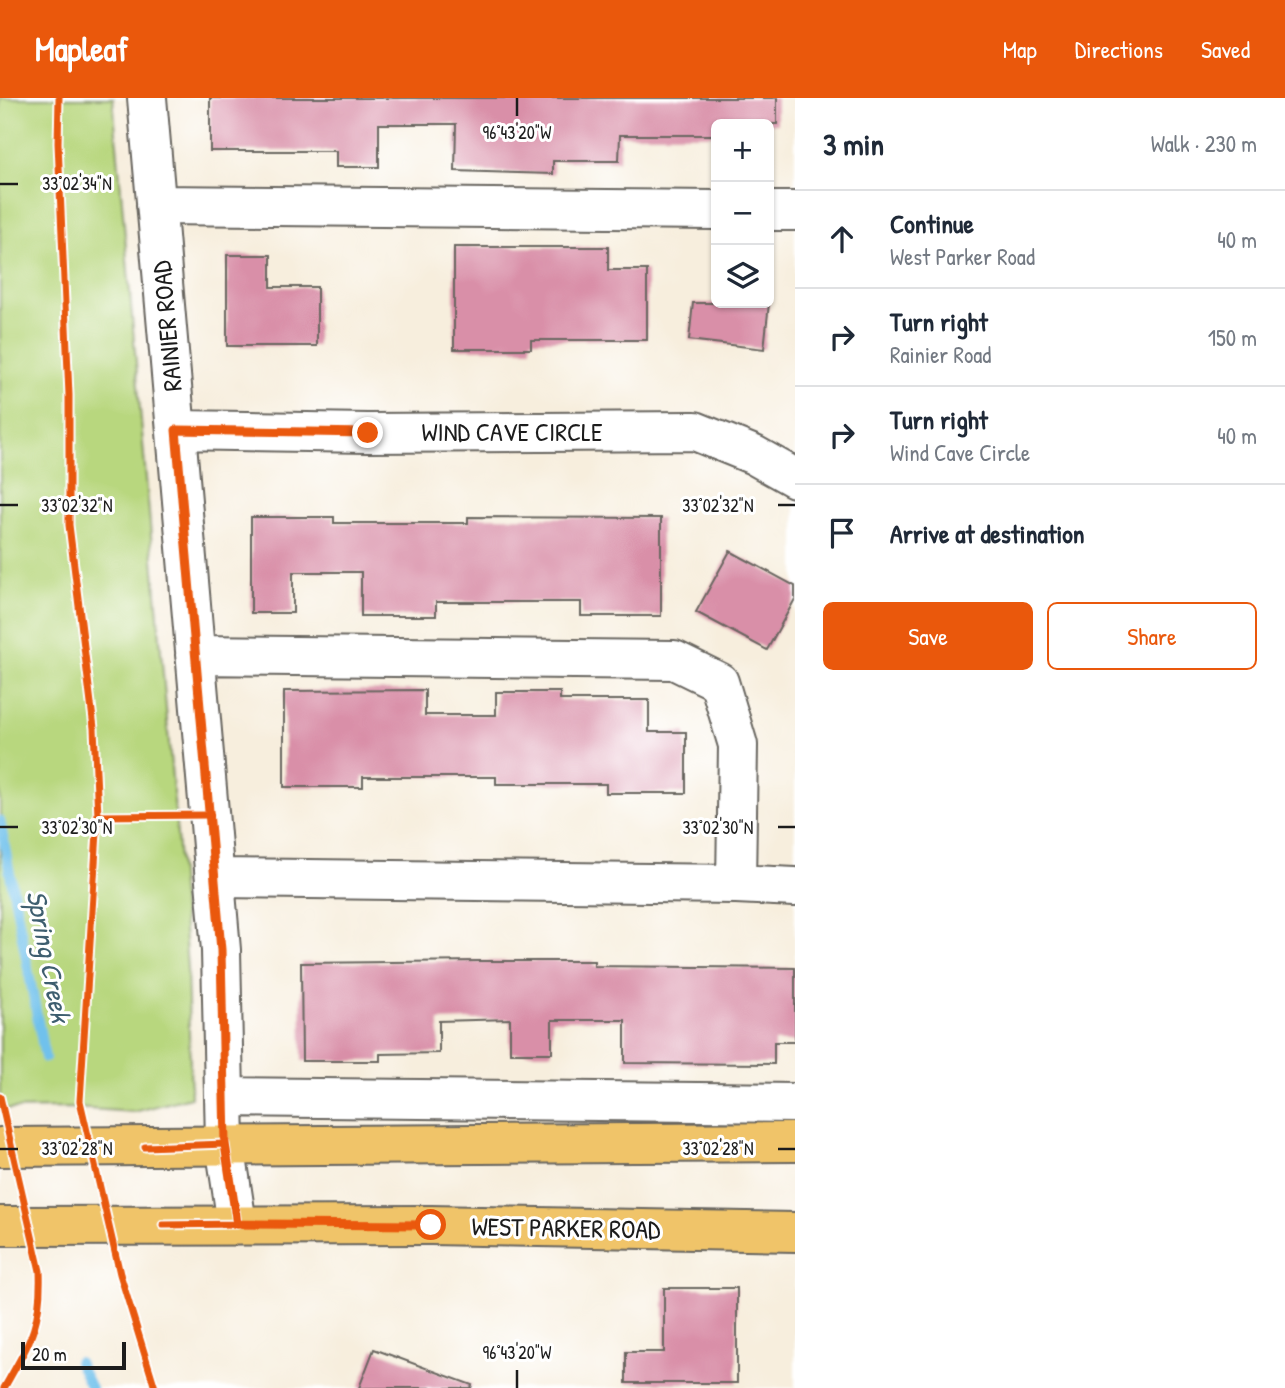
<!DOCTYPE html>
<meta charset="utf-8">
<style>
:root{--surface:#fff;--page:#f2f2f3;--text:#1f2937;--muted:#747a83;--line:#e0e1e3;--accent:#ea580c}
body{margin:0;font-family:"Patrick Hand",sans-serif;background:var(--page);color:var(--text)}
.controls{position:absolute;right:21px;top:21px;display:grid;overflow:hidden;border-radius:10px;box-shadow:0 2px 5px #0004}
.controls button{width:63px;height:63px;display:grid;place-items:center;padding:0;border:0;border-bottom:2px solid var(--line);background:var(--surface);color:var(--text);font:35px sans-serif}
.scale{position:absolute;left:21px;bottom:18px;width:105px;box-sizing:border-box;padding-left:7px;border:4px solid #1c1c1c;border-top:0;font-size:19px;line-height:24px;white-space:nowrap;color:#1c1c1c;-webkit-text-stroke:5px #fff;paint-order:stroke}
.stop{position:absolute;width:21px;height:21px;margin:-16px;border:5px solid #ea580c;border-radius:50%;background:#fff}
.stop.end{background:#ea580c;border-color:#fff;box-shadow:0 2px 7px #0008}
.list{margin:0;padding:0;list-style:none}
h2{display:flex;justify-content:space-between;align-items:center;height:91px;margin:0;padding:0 28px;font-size:30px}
h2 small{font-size:23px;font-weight:400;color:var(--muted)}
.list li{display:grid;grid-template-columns:46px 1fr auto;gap:21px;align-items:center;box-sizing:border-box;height:98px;padding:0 28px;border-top:2px solid var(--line)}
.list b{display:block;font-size:26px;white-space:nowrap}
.list p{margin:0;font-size:23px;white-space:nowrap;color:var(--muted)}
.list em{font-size:23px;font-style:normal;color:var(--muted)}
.actions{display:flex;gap:14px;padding:21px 28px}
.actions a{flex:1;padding:16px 0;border:2px solid var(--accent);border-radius:10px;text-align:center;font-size:24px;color:var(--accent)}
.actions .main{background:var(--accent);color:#fff}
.icon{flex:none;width:38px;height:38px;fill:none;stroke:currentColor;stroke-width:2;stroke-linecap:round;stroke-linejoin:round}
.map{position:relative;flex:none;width:795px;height:1290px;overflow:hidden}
header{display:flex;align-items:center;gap:42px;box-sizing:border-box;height:98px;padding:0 35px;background:var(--accent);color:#fff}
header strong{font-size:33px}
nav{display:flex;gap:38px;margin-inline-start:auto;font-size:24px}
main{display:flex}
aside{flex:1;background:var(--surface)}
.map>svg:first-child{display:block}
.green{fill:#b8d77e;stroke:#6a7a4d;stroke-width:2}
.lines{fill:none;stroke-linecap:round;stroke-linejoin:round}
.stream{stroke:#70c1ec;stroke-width:10}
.building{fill:#d98fa8}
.minor-casing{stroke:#696660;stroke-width:42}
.major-casing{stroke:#696660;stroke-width:42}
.minor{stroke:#fff;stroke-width:38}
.major{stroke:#f0c469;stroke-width:38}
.cycleway-casing{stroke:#fff;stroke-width:11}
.cycleway{stroke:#e8590c;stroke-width:7}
.route{stroke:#ea580c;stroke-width:9}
.ticks{fill:none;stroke:#1c1c1c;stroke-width:2.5}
.labels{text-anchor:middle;stroke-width:6;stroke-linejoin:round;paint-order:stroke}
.street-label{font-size:26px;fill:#1c1c1c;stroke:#fff}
.water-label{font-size:28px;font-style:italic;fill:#3e5e6f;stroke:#fff}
.ticks-label{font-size:18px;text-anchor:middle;fill:#1c1c1c;stroke:#fff;stroke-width:6;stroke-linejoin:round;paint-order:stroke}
</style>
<header>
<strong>Mapleaf</strong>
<nav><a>Map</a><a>Directions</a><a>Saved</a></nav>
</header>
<main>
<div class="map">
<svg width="795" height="1290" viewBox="0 0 795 1290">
<rect width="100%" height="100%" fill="#fff"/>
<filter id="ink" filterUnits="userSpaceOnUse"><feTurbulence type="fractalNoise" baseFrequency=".0143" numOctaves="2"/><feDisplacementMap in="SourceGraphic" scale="14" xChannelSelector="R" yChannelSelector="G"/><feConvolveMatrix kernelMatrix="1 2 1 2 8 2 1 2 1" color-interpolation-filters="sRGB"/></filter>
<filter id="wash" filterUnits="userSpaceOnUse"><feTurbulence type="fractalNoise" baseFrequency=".00686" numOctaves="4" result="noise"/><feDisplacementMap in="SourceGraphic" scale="28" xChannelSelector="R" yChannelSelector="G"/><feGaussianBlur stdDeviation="1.57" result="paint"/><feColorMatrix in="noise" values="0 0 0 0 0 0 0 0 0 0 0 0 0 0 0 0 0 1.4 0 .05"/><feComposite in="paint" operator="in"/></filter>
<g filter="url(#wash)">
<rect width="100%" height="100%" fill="#f7eedd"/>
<!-- green -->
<path class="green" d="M0,0h113l64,737 10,133 4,129 -57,15 -61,-4 -73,1z"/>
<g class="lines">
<!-- stream -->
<path class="stream" d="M0,723l45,237
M78,1264l13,26"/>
</g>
<g id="blocks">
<!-- building -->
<path class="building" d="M210,0h567v26h-61v11h-96l-1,26h-66v13l-98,-3 1,-47h-77v43h-43v-16h-126z
M454,149h154v23h39v70h-116v9h-77z
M227,157h44v32h46v59h-90z
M693,205h76l-5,46 -75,-9z
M251,419h83v6h134v-6l193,1v98h-80v-14h-145v14h-75v-44h-68v41h-42z
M730,453l65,35v13l-28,51 -71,-38z
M425,592v25h71v-23h64v8h89v32h37v61h-80v-9h-110v-7h-133v10h-79v-96z
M482,863h112v5l201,2v74h-21v22l-149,-1v-43h-73v33h-42v-34l-71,2v32l-59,1v7h-78l-1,-98z
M664,1190h73v95h-111v-31h38z
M374,1251l98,36 -1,3h-112z"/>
</g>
</g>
<g filter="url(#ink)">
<use href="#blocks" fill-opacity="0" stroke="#696660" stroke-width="2"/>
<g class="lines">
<defs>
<path id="minor" d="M147,0l74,852 4,194 12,80
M156,107l560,5
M769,113h26
M176,332l192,3 327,-2 59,24 41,23
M195,557l479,5 45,22 19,63 -2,139
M215,780l521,6 59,3
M224,999l571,6"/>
<path id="major" d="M0,1049l795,-5
M0,1128l431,-1 364,7"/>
</defs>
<!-- minor casing -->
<use href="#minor" class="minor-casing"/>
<!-- major casing -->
<use href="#major" class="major-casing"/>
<!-- minor -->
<use href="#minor" class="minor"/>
<!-- major -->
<use href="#major" class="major"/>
<defs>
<path id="cycleway" d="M59,0l-1,45 11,252v130l25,203 4,88 -18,285 40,173 35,114
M98,718l112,-1
M0,999l40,174c2,54 -10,71 -36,117
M145,1049l80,-3 12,80 -74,1"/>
</defs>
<!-- cycleway casing -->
<use href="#cycleway" class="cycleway-casing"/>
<!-- cycleway -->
<use href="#cycleway" class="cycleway"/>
</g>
</g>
<g class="lines" filter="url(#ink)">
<!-- route -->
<path class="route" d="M368,335l-192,-3 45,520 4,194 12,80 194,1"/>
</g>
<!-- ticks -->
<path class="ticks" d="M517,0v18M0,86h18M0,407h18M778,407h17M0,729h18M778,729h17M0,1051h18M778,1051h17M517,1272v18"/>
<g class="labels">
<!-- street labels -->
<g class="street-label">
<text transform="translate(167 228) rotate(-95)" y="9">RAINIER ROAD</text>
<text x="512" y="343">WIND CAVE CIRCLE</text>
<text transform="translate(566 1130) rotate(1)" y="9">WEST PARKER ROAD</text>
</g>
<!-- water labels -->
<g class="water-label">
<text transform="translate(49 858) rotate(79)" y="10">Spring Creek</text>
</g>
</g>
<g class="ticks-label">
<text x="517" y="41">96°43'20"W</text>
<text x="77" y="92">33°02'34"N</text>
<text x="77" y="414">33°02'32"N</text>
<text x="718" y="414">33°02'32"N</text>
<text x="77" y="736">33°02'30"N</text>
<text x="718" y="736">33°02'30"N</text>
<text x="77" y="1057">33°02'28"N</text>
<text x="718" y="1057">33°02'28"N</text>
<text x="517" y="1261">96°43'20"W</text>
</g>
</svg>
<div class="controls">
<button>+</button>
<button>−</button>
<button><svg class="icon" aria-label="layers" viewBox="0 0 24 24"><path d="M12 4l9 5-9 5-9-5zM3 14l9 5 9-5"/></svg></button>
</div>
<div class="scale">20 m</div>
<div class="stop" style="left:431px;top:1127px"></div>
<div class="stop end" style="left:368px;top:335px"></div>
</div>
<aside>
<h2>3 min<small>Walk · 230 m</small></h2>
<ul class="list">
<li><svg class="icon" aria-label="ahead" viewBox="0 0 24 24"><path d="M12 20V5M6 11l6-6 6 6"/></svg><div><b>Continue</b><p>West Parker Road</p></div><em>40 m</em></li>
<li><svg class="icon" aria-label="right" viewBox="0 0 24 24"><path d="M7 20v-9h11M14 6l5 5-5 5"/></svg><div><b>Turn right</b><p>Rainier Road</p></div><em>150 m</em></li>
<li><svg class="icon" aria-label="right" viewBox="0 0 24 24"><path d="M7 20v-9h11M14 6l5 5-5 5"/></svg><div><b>Turn right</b><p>Wind Cave Circle</p></div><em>40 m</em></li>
<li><svg class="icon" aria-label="arrive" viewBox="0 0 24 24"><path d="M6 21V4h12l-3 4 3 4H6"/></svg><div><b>Arrive at destination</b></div></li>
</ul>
<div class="actions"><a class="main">Save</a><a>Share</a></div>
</aside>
</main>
